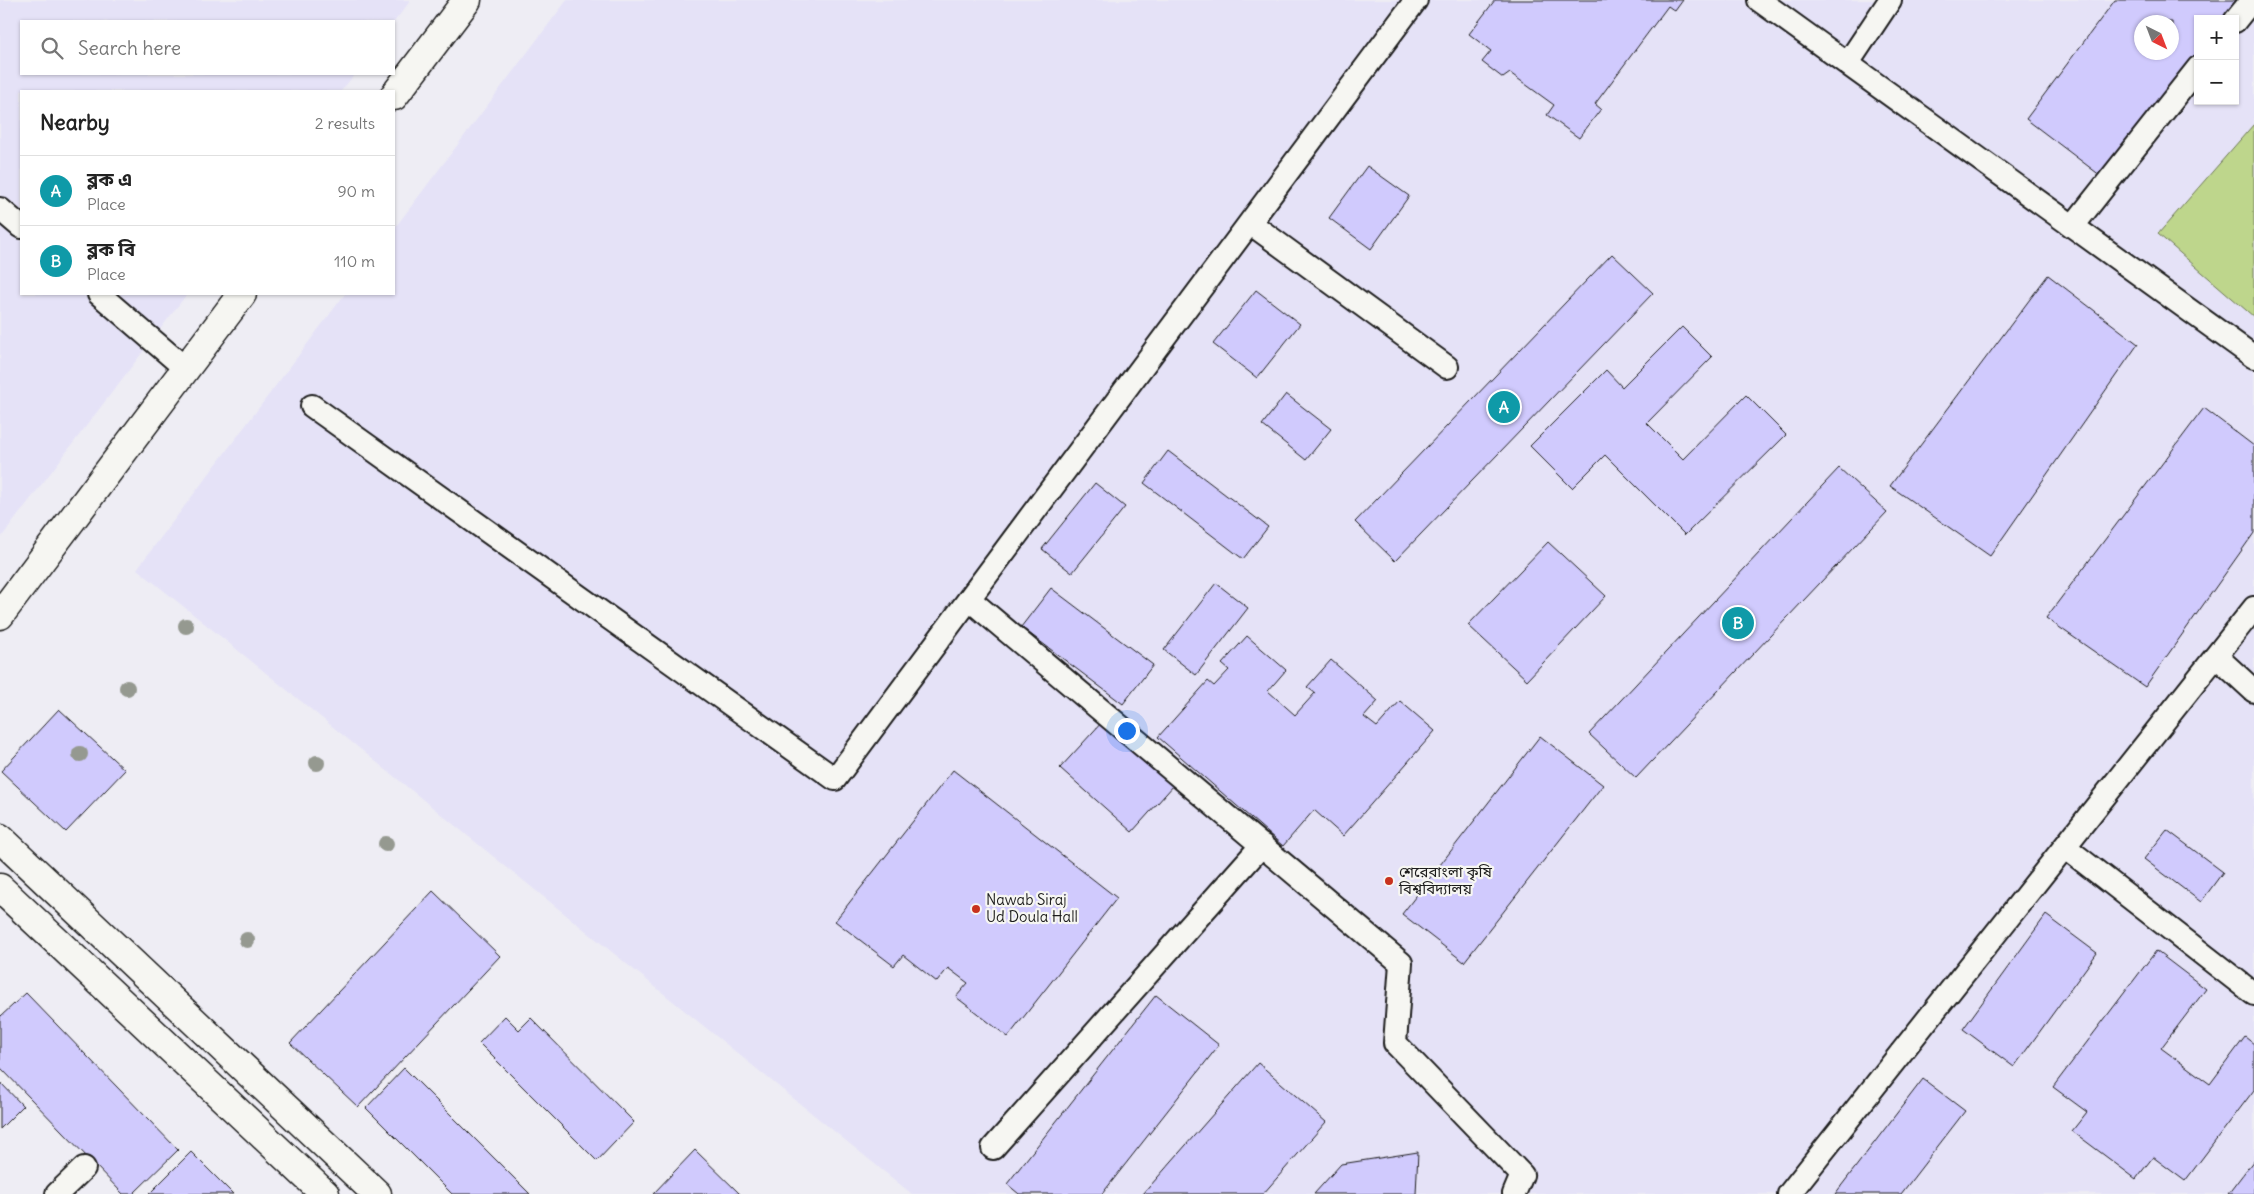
<!DOCTYPE html>
<meta charset="utf-8">
<style>
:root{--surface:#fff;--page:#f6f6f6;--text:#222;--muted:#767676;--line:#e0e0e0;--accent:#1a73e8}
body{margin:0;font-family:Delius,"Noto Sans Bengali",sans-serif;background:var(--page);color:var(--text)}
.controls{position:absolute;right:15px;top:15px;display:grid;overflow:hidden;border-radius:0px;box-shadow:0 1px 4px #0004}
.controls button{width:45px;height:45px;display:grid;place-items:center;padding:0;border:0;border-bottom:1px solid var(--line);background:var(--surface);color:var(--text);font:25px sans-serif}
.compass{position:absolute;left:2134px;top:15px;width:45px;height:45px;border-radius:50%;background:var(--surface);box-shadow:0 1px 4px #0004;rotate:138deg}
.you{position:absolute;left:1126px;top:730px;width:18px;height:18px;margin:-12px;border:4px solid #fff;border-radius:50%;background:#1a73e8;box-shadow:0 0 0 8px #1a73e833}
.badge{display:grid;place-items:center;width:32px;height:32px;border-radius:50%;background:var(--accent);color:#fff;font-size:16px;font-weight:700}
.pin{position:absolute;translate:-50% -50%;border:2px solid #fff;box-shadow:0 1px 5px #0006}
.list{margin:0;padding:0;list-style:none}
h2{display:flex;justify-content:space-between;align-items:center;height:65px;margin:0;padding:0 20px;font-size:21px}
h2 small{font-size:16px;font-weight:400;color:var(--muted)}
.list li{display:grid;grid-template-columns:32px 1fr auto;gap:15px;align-items:center;box-sizing:border-box;height:70px;padding:0 20px;border-top:1px solid var(--line)}
.list b{display:block;font-size:19px;white-space:nowrap}
.list p{margin:0;font-size:16px;white-space:nowrap;color:var(--muted)}
.list em{font-size:16px;font-style:normal;color:var(--muted)}
.icon{flex:none;width:28px;height:28px;fill:none;stroke:currentColor;stroke-width:2;stroke-linecap:round;stroke-linejoin:round}
.map{position:relative;flex:none;width:2254px;height:1194px;overflow:hidden}
.search{position:absolute;background:var(--surface);box-shadow:0 1px 4px #0004;left:20px;top:20px;width:375px;height:55px;display:flex;align-items:center;gap:12px;box-sizing:border-box;padding:0 18px;border-radius:0px;color:var(--muted);font-size:19px}
.panel{position:absolute;background:var(--surface);box-shadow:0 1px 4px #0004;left:20px;top:90px;width:375px;height:205px;border-radius:0px}
.map>svg:first-child{display:block}
.built{fill:#e5e2f7;fill-rule:evenodd}
.green{fill:#bed68c;stroke:#6d7954}
.building{fill:#d0cafd;stroke:#1c1c1c;fill-rule:evenodd}
.lines{fill:none;stroke-linecap:round;stroke-linejoin:round}
.service-casing{stroke:#1c1c1c;stroke-width:26}
.tertiary-casing{stroke:#1c1c1c;stroke-width:31}
.service{stroke:#f6f6f2;stroke-width:22}
.tertiary{stroke:#f6f6f2;stroke-width:28}
.tree{fill:#959990}
.poi-dot{fill:#c8321e;stroke:#f6f6f2;stroke-width:2}
.labels{text-anchor:middle;stroke-width:4.5;stroke-linejoin:round;paint-order:stroke}
.poi-label{font-size:15px;fill:#1c1c1c;stroke:#f6f6f2;text-anchor:start}
</style>
<div class="map">
<svg width="2254" height="1194" viewBox="0 0 2254 1194">
<rect width="100%" height="100%" fill="#eeedf4"/>
<filter id="ink" filterUnits="userSpaceOnUse"><feTurbulence type="fractalNoise" baseFrequency=".02" numOctaves="2"/><feDisplacementMap in="SourceGraphic" scale="10" xChannelSelector="R" yChannelSelector="G"/><feConvolveMatrix kernelMatrix="1 2 1 2 8 2 1 2 1" color-interpolation-filters="sRGB"/></filter>
<g filter="url(#ink)">
<!-- built -->
<path class="built" d="M0,0h411l-17,22 -373,-1v53h334l-14,17h-320v203h166l-187,245z
M567,0h1687v1194h-1342l-775,-625 208,-275h49v-65zM2198,19h37v82h-37zM2142,22h30v30h-30z"/>
<!-- green -->
<path class="green" d="M2254,124v193l-96,-83z"/>
<!-- building -->
<path class="building" d="M1495,0h188l-8,11 -7,-5 -73,98 6,5 -22,29 -32,-23 7,-10 -44,-32 -7,5 -21,-16 9,-11 -22,-17z
M2115,0h124l-14,19h-27v36l-93,124 -79,-60zM2142,22h30v30h-30z
M1367,166l42,30 -38,53 -42,-31z
M1612,254l41,39 -258,268 -40,-39z
M2048,275l90,69 -148,212 -100,-70z
M1256,290l44,34 -43,54 -44,-34z
M1682,327l30,30 -65,66 36,36 63,-64 40,40 -101,100 -80,-80 -33,33 -42,-42 76,-76 16,17z
M1286,394l45,35 -25,31 -44,-35z
M2204,408l50,38v87l-109,154 -99,-69z
M1168,451l100,76 -25,32 -99,-76z
M1839,468l48,44 -251,266 -47,-44z
M1095,483l30,24 -53,66 -30,-24z
M1548,542l58,54 -79,84 -59,-55z
M1216,583l32,25 -52,67 -32,-25z
M1051,588l102,77 -30,39 -102,-77z
M1247,636l39,34 -18,21 27,24 20,-22 -8,-6 24,-27 47,41 -14,16 13,10 23,-26 35,30 -92,105 -29,-26 -31,36 -125,-109 50,-56 6,5 15,-16 -7,-6z
M59,709l66,61 -59,62 -65,-61z
M1103,721l71,64 -42,47 -72,-64z
M1540,736l63,49 -139,177 -62,-48z
M953,770l164,128 -109,139 -52,-40 12,-14 -20,-15 -11,14 -34,-27 -9,11 -59,-45z
M2167,830l56,42 -22,30 -57,-43z
M433,891l67,65 -142,151 -68,-64z
M2046,915l51,38 -83,114 -51,-38z
M2156,951l50,38 -45,59 49,36 35,-47 9,7v46l-69,91 -32,-24 -17,22 -64,-48 15,-19 -34,-25z
M26,993l152,157 -45,44h-10l-123,-127v-52l1,1z
M1156,995l63,50 -117,149h-83l-12,-10z
M505,1016l14,14 12,-12 103,104 -37,39 -118,-118z
M1258,1063l68,59 -63,72h-120z
M404,1068l126,126h-78l-86,-86z
M1923,1079l42,32 -64,83h-66z
M0,1082l23,24 -23,23z
M695,1150l45,44h-87z
M191,1152l42,42h-84z
M1418,1152l-2,42h-102l27,-30z
M2254,1160v34h-26z"/>
<g class="lines">
<defs>
<path id="service" d="M1759,0l495,357
M2235,21l17,-21
M1848,63l42,-63
M0,209l21,18
M1250,223l197,144
M2073,226l125,-158
M99,294l87,75
M312,406l523,373 134,-180 432,364 -6,80 127,132 -8,19
M969,599l447,-599
M2216,656l38,35
M2065,847l189,147
M993,1148l269,-303
M57,1194l27,-26
M1789,1194l465,-586"/>
<path id="tertiary" d="M394,96l73,-96
M0,615l242,-321
M0,838l377,356
M0,888l325,306"/>
</defs>
<!-- service casing -->
<use href="#service" class="service-casing"/>
<!-- tertiary casing -->
<use href="#tertiary" class="tertiary-casing"/>
<!-- service -->
<use href="#service" class="service"/>
<!-- tertiary -->
<use href="#tertiary" class="tertiary"/>
</g>
<!-- trees -->
<g class="tree">
<circle cx="186" cy="626" r="8"/>
<circle cx="127" cy="688" r="8"/>
<circle cx="80" cy="754" r="8"/>
<circle cx="317" cy="763" r="8"/>
<circle cx="386" cy="844" r="8"/>
<circle cx="247" cy="940" r="8"/>
</g>
</g>
<!-- markers -->
<g class="poi-dot">
<circle cx="1389" cy="881" r="5"/>
<circle cx="976" cy="909" r="5"/>
</g>
<g class="labels">
<!-- poi labels -->
<g class="poi-label">
<text x="1399" y="877">শেরেবাংলা কৃষি<tspan x="1399" dy="17">বিশ্ববিদ্যালয়</tspan></text>
<text x="986" y="905">Nawab Siraj<tspan x="986" dy="17">Ud Doula Hall</tspan></text>
</g>
</g>
</svg>
<div class="controls">
<button>+</button>
<button>−</button>
</div>
<svg class="compass" viewBox="-18 -18 36 36"><path d="M0-13l5 13h-10z" fill="#e53935"/><path d="M0 13l5-13h-10z" fill="#767676"/></svg>
<div class="you"></div>
<div class="pin badge" style="left:1504px;top:407px;background:#0f9aa8">A</div>
<div class="pin badge" style="left:1738px;top:623px;background:#0f9aa8">B</div>
<div class="search"><svg class="icon" aria-label="search" viewBox="0 0 24 24"><circle cx="10" cy="10" r="6"/><path d="M15 15l6 6"/></svg>Search here</div>
<section class="panel">
<h2>Nearby<small>2 results</small></h2>
<ul class="list">
<li><span class="badge" style="background:#0f9aa8">A</span><div><b>ব্লক এ</b><p>Place</p></div><em>90 m</em></li>
<li><span class="badge" style="background:#0f9aa8">B</span><div><b>ব্লক বি</b><p>Place</p></div><em>110 m</em></li>
</ul>
</section>
</div>
